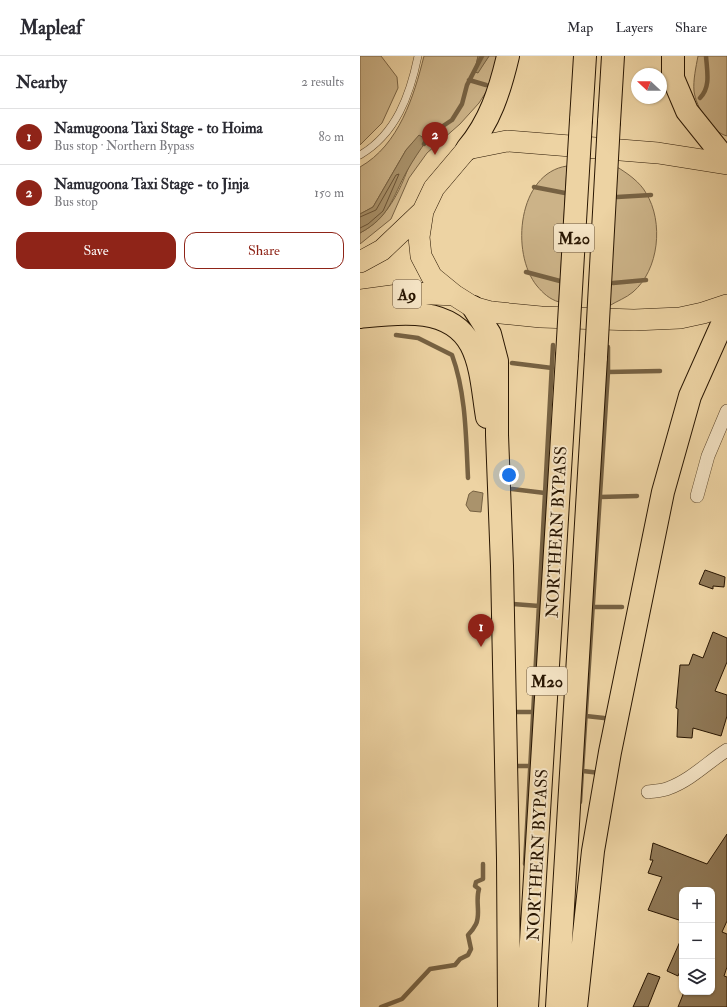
<!DOCTYPE html>
<meta charset="utf-8">
<style>
:root{--surface:#fff;--page:#f2f2f3;--text:#2b2b33;--muted:#7c7c81;--line:#e1e1e2;--accent:#8f2418}
body{margin:0;font-family:"IM FELL Double Pica",serif;background:var(--page);color:var(--text)}
.controls{position:absolute;right:12px;bottom:12px;display:grid;overflow:hidden;border-radius:8px;box-shadow:0 1px 3px #0004}
.controls button{width:36px;height:36px;display:grid;place-items:center;padding:0;border:0;border-bottom:1px solid var(--line);background:var(--surface);color:var(--text);font:20px sans-serif}
.compass{position:absolute;left:271px;top:12px;width:36px;height:36px;border-radius:50%;background:var(--surface);box-shadow:0 1px 3px #0004;rotate:292deg}
.you{position:absolute;left:149px;top:419px;width:14px;height:14px;margin:-10px;border:3px solid #fff;border-radius:50%;background:#1a73e8;box-shadow:0 0 0 6px #1a73e833}
.badge{display:grid;place-items:center;width:26px;height:26px;border-radius:50%;background:var(--accent);color:#fff;font-size:13px;font-weight:700}
.pin{position:absolute;translate:-50% -33px;filter:drop-shadow(0 1px 2px #0008)}
.pin::after{content:'';position:absolute;top:21px;width:14px;height:12px;background:inherit;clip-path:polygon(0 0,100% 0,50% 100%)}
.list{margin:0;padding:0;list-style:none}
h2{display:flex;justify-content:space-between;align-items:center;height:52px;margin:0;padding:0 16px;font-size:17px}
h2 small{font-size:13px;font-weight:400;color:var(--muted)}
.list li{display:grid;grid-template-columns:26px 1fr auto;gap:12px;align-items:center;box-sizing:border-box;height:56px;padding:0 16px;border-top:1px solid var(--line)}
.list b{display:block;font-size:15px;white-space:nowrap}
.list p{margin:0;font-size:13px;white-space:nowrap;color:var(--muted)}
.list em{font-size:13px;font-style:normal;color:var(--muted)}
.actions{display:flex;gap:8px;padding:12px 16px}
.actions a{flex:1;padding:9px 0;border:1px solid var(--accent);border-radius:12px;text-align:center;font-size:14px;color:var(--accent)}
.actions .main{background:var(--accent);color:#fff}
.icon{flex:none;width:22px;height:22px;fill:none;stroke:currentColor;stroke-width:2;stroke-linecap:round;stroke-linejoin:round}
.map{position:relative;flex:none;width:367px;height:951px;overflow:hidden}
header{display:flex;align-items:center;gap:24px;box-sizing:border-box;height:56px;padding:0 20px;background:var(--surface);border-bottom:1px solid var(--line)}
header strong{font-size:19px}
nav{display:flex;gap:22px;margin-inline-start:auto;font-size:14px}
main{display:flex}
aside{flex:1;background:var(--surface)}
.map>svg:first-child{display:block}
.green{fill:#ccb388;stroke:#7a6445}
.water{fill:#aa936c;stroke:#766142}
.lines{fill:none;stroke-linecap:round;stroke-linejoin:round}
.shore{stroke:#6a5437;stroke-width:1}
.stream{stroke:#766142;stroke-width:4.5}
.building{fill:#8f7856;stroke:#291602}
.lane-casing{stroke:#5a452a;stroke-width:8}
.street-casing{stroke:#5a452a;stroke-width:14}
.primary-casing{stroke:#291602;stroke-width:22}
.highway-casing{stroke:#291602;stroke-width:24}
.lane{stroke:#f3e2c3;stroke-width:7}
.street{stroke:#f3e2c3;stroke-width:13}
.primary{stroke:#edd3a3;stroke-width:21}
.highway{stroke:#edd3a3;stroke-width:22}
.highway-bridge-casing{stroke:#291602;stroke-width:24;stroke-linecap:butt}
.highway-bridge{stroke:#edd3a3;stroke-width:22}
.labels{text-anchor:middle;stroke-width:4;stroke-linejoin:round;paint-order:stroke}
.shield{fill:#f3e2c3;stroke:#66533c;stroke-width:1}
.shield-label{font-size:16px;font-weight:bold;fill:#291602}
.street-label{font-size:17px;fill:#291602;stroke:#f3e2c3}
</style>
<header>
<strong>Mapleaf</strong>
<nav><a>Map</a><a>Layers</a><a>Share</a></nav>
</header>
<main>
<aside>
<h2>Nearby<small>2 results</small></h2>
<ul class="list">
<li><span class="badge">1</span><div><b>Namugoona Taxi Stage - to Hoima</b><p>Bus stop · Northern Bypass</p></div><em>80 m</em></li>
<li><span class="badge">2</span><div><b>Namugoona Taxi Stage - to Jinja</b><p>Bus stop</p></div><em>150 m</em></li>
</ul>
<div class="actions"><a class="main">Save</a><a>Share</a></div>
</aside>
<div class="map">
<svg width="367" height="951" viewBox="0 0 367 951">
<rect width="100%" height="100%" fill="#edd3a3"/>
<filter id="stains"><feTurbulence type="fractalNoise" baseFrequency=".005" numOctaves="4"/><feColorMatrix values="0 0 0 0 .2 0 0 0 0 .09 0 0 0 0 .02 0 0 0 .5 -.17"/></filter>
<radialGradient id="worn" r=".72"><stop offset=".6" stop-color="#630" stop-opacity="0"/><stop offset="1" stop-color="#630" stop-opacity=".3"/></radialGradient>
<!-- green -->
<path class="green" d="M0,0h21l16,21 1,11 -16,35 -22,22z
M64,0h54l-3,13 2,4 12,-17h9l-10,33 -9,14 -19,21 -33,29 -18,25 -18,41 -31,25v-11c36,-19 47,-61 59,-97l-13,14 -33,57 -13,7v-47c39,-22 54,-71 64,-111z
M338,0h29v80c-16,-4 -31,-29 -33,-45 -1,-11 2,-24 4,-35z
M207,110l-8,136c-10,-3 -16,-9 -22,-16 -27,-33 -19,-113 30,-120z
M257,111c10,6 23,15 29,26 18,29 13,77 -13,99 -7,6 -16,9 -24,14z"/>
<!-- water -->
<path class="water" d="M118,0h11l-11,17 -3,-1z
M59,79l8,5c-7,10 -14,20 -20,31 -15,27 -17,46 -47,62v-19l13,-7 33,-57z
M113,435l10,2 -2,19 -11,-1 -4,-6 3,-11z"/>
<g class="lines">
<!-- shore -->
<path class="shore" d="M0,161l16,-7 20,-35 3,-1 -16,37 -15,13 -8,4"/>
<!-- stream -->
<path class="stream" d="M109,24l17,5
M340,42c11,-11 7,-27 6,-42
M64,88l7,-10 21,-14 10,-16 5,-19 15,-29
M174,131l31,6
M257,141l34,-2
M166,216l34,9
M253,227l33,-3
M36,279l22,3 34,17c14,38 14,83 16,123
M152,307l40,5
M248,316l52,-1
M152,433l33,4
M240,441l37,-1
M153,548l26,2
M232,551h30
M154,656h19
M226,660l18,2
M156,710h14
M223,715l17,2
M220,746l28,-430v-25
M165,808l28,-519
M21,951l21,-8 28,-30 25,-4 5,-6 8,-4 3,-6 -3,-14c3,-3 6,-7 8,-11 5,-10 -1,-23 3,-35l-4,-3 1,-4 7,-3v-15"/>
</g>
<!-- building -->
<path class="building" d="M345,514l20,7 -1,10 -11,-1v3l-14,-5z
M353,576l14,6v24l-12,29 12,4v21l-6,20 -28,-8 -1,10 -15,-1 1,-28 -2,-1 4,-43h9l4,-11 10,4z
M367,778v87l-5,11 5,2v33l-3,9 3,1v30h-49l6,-15h28v-102h-30v31l-34,-11 14,-33 -14,-4 5,-13h-3l3,-17 54,21z
M322,881v30l-4,9 -11,-5z
M288,917l12,4 -12,30h-15z"/>
<g class="lines">
<defs>
<path id="lane" d="M0,99c36,-21 50,-60 58,-99"/>
<path id="street" d="M337,440l11,-40 19,-45
M288,736c6,-1 15,-1 21,-4 22,-8 39,-26 58,-38"/>
<path id="primary" d="M367,108l-69,-11 -151,-12 -40,8 -33,39 -11,23 -4,26 2,19 11,21 22,18 19,12 18,5 50,5 93,3 46,-2 23,-5 24,-8
M0,206l22,-12 41,-39
M0,244l53,-7 41,2"/>
<path id="highway" d="M313,0v22l14,33 40,50
M221,64l4,-64
M249,66l4,-66
M107,93c23,-27 33,-59 41,-93
M113,251l17,27 7,27v74l5,131 6,293 1,148
M0,261c37,-4 90,-12 111,28 11,21 12,49 16,72
M167,951l40,-651
M197,951l39,-650
M216,951l17,-156 17,-99 53,-260 27,-96 37,-83"/>
</defs>
<!-- lane casing -->
<use href="#lane" class="lane-casing"/>
<!-- street casing -->
<use href="#street" class="street-casing"/>
<!-- primary casing -->
<use href="#primary" class="primary-casing"/>
<!-- highway casing -->
<use href="#highway" class="highway-casing"/>
<!-- lane -->
<use href="#lane" class="lane"/>
<!-- street -->
<use href="#street" class="street"/>
<!-- primary -->
<use href="#primary" class="primary"/>
<!-- highway -->
<use href="#highway" class="highway"/>
<defs>
<path id="highway-bridge" d="M207,300l14,-236
M236,301l13,-235"/>
</defs>
<!-- highway-bridge casing -->
<use href="#highway-bridge" class="highway-bridge-casing"/>
<!-- highway-bridge -->
<use href="#highway-bridge" class="highway-bridge"/>
</g>
<g class="labels">
<!-- shield labels -->
<g class="shield">
<rect x="194" y="168" width="40" height="28" rx="3"/>
<rect x="33" y="224" width="28" height="28" rx="3"/>
<rect x="167" y="611" width="40" height="28" rx="3"/>
</g>
<g class="shield-label">
<text x="214" y="188">M20</text>
<text x="47" y="244">A9</text>
<text x="187" y="631">M20</text>
</g>
<!-- street labels -->
<g class="street-label">
<text transform="translate(196 476) rotate(-87)" y="6">NORTHERN BYPASS</text>
<text transform="translate(177 799) rotate(-87)" y="6">NORTHERN BYPASS</text>
</g>
</g>
<rect width="100%" height="100%" filter="url(#stains)"/>
<rect width="100%" height="100%" fill="url(#worn)"/>
</svg>
<div class="controls">
<button>+</button>
<button>−</button>
<button><svg class="icon" aria-label="layers" viewBox="0 0 24 24"><path d="M12 4l9 5-9 5-9-5zM3 14l9 5 9-5"/></svg></button>
</div>
<svg class="compass" viewBox="-18 -18 36 36"><path d="M0-13l5 13h-10z" fill="#e53935"/><path d="M0 13l5-13h-10z" fill="#7c7c81"/></svg>
<div class="you"></div>
<div class="pin badge" style="left:121px;top:591px">1</div>
<div class="pin badge" style="left:75px;top:99px">2</div>
</div>
</main>
